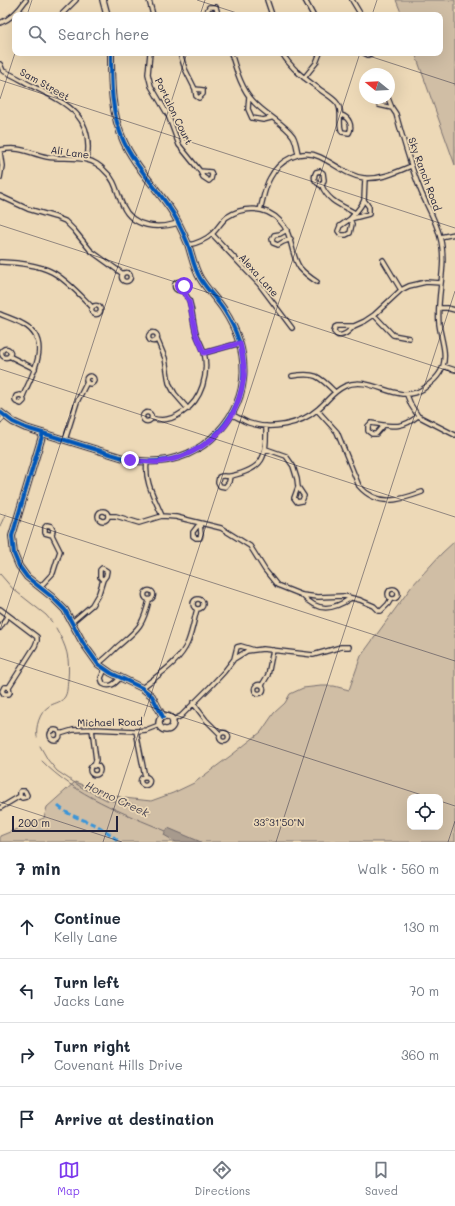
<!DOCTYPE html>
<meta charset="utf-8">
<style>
:root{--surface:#fff;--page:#f2f2f3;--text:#1f2937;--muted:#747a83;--line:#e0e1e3;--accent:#7c3aed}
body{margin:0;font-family:Mali,sans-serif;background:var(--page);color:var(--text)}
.controls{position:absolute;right:12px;bottom:12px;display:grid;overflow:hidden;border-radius:8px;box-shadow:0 4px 16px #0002}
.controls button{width:36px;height:36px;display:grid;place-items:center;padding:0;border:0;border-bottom:1px solid var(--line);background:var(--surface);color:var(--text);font:20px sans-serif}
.compass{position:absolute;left:359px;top:68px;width:36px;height:36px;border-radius:50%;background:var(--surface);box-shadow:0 4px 16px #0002;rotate:288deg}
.scale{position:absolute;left:12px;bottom:10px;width:106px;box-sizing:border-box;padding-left:4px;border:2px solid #22223b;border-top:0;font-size:11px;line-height:14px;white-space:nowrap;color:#22223b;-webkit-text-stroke:3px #edd9b7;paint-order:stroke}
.stop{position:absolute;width:12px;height:12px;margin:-9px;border:3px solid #7c3aed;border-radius:50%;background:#fff}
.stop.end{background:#7c3aed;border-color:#fff;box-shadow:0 1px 4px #0008}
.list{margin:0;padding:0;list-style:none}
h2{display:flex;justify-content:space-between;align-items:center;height:52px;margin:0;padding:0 16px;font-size:17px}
h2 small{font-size:13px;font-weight:400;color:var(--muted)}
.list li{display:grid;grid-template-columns:26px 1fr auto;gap:12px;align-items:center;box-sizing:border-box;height:64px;padding:0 16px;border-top:1px solid var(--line)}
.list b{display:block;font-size:15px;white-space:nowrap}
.list p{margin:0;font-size:13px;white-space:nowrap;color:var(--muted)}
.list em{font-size:13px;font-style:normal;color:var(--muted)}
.icon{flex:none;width:22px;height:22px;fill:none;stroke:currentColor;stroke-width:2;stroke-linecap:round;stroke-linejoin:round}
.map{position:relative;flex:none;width:455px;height:842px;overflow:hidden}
.search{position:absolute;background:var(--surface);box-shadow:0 4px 16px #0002;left:12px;right:12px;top:12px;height:44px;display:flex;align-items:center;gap:10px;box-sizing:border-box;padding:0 14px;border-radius:8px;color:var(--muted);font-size:15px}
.sheet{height:308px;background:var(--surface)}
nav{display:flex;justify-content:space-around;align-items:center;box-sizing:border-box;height:56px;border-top:1px solid var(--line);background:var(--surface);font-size:11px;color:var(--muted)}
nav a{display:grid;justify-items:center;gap:2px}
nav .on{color:var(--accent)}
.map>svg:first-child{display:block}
.green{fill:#d0bea5;stroke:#797070;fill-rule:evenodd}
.water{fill:#a79a8d;stroke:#726a6c}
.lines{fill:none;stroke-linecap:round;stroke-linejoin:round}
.stream{stroke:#726a6c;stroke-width:1}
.street-casing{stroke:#22223b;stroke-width:6}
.secondary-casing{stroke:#22223b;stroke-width:8}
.street{stroke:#edd9b7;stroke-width:3.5}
.secondary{stroke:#edd9b7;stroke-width:5.5}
.quiet{stroke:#3b95d9;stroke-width:3;stroke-dasharray:6 3;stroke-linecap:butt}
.cycleway-casing{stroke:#edd9b7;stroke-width:6}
.cycleway{stroke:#0057b8;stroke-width:4}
.route{stroke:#7c3aed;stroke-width:5}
.ticks{fill:none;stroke:#22223b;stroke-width:1;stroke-opacity:0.45}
.labels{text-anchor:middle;stroke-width:3.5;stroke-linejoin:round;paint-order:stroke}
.street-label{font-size:10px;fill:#22223b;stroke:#edd9b7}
.water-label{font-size:11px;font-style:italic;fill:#4a4654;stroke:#edd9b7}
.ticks-label{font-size:10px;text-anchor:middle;fill:#22223b;stroke:#edd9b7;stroke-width:3.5;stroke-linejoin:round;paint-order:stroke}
</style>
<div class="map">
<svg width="455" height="842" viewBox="0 0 455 842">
<rect width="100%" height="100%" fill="#edd9b7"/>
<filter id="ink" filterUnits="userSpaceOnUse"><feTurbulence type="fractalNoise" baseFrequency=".025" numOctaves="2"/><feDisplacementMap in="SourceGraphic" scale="8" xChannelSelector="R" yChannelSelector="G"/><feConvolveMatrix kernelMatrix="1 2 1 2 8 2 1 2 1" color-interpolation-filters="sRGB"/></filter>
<g filter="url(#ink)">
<!-- green -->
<path class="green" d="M396,0h59v165l-40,-112h25v-38h-38z
M455,541v301h-455v-6l44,-18 3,-11 28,-25 23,9 26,7 27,3 22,-8 21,-10 39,-29 28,-22 13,-19 11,-10 5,-9 13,-6 18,-2h13l15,4 12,-34 51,-70 30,-33zM410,797h30v30h-30z"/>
<!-- water -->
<path class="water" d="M168,828l33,14h-25l-12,-7z"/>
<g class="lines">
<!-- stream -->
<path class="stream" d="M0,526l6,-13
M0,574l13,15 33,26 6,7
M37,737c-2,-10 3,-25 11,-30 5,-4 12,-4 16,-9 4,-5 3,-13 4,-18 2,-23 -1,-32 -12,-52
M40,746l8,14 9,11 24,16 26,13 23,3 20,9
M42,761c33,34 81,52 124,70"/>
<defs>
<path id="street" d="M149,0l4,15
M267,0l5,15
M305,0l8,15
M352,0l9,15
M19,10l5,5
M61,15l15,-15
M208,15l-1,-4 2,-4h7l2,8
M0,23c11,-4 20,-14 26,-23
M150,53l-2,21 3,12 17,29 11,30 21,26 3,6 6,4 2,-2 1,-4 -1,-3 -11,-1
M180,53l5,16 10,20 1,7 3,2 4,-4v-4l-8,-1
M231,53c5,16 10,35 22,48 11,13 31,22 40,35 3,5 4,13 5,18
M282,53c10,17 25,27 40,38 4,3 11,7 15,12 7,9 0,20 5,29l7,1c4,-7 0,-16 -8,-18
M364,53l4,2 4,-2
M0,64l3,7c11,4 21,11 31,16 34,17 60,29 53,73
M304,78l12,-15 4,-10
M249,96l-1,13 4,9 11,2 8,-2
M378,98l-1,3 2,4 13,3 -4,-10
M0,150c22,-4 28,3 47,7 13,2 28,0 40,3 6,1 14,6 18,11 11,9 12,23 18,35 10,22 35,23 55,17
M0,152l2,14 -2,12
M322,186c-6,-3 -10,-7 -6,-14l4,-1 3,2 1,7 -2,6c6,15 19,19 33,27
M0,196l28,13 27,8 10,4 9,9 17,21 32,23
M364,200c-3,8 -9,13 -14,19l2,5 -2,9 -4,2h-5l-3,-4 2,-5 10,-7 19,-5v-7l-5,-7 1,-22
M260,210c3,-10 5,-24 10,-32 9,-18 31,-30 50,-21 15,7 28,19 44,21 16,2 33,-6 47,-12
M287,230l-7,4 -6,1 -2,4 1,4 5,2 5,-3 8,-3
M212,234l47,50 33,44
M440,237l15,-3
M188,245c8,-1 19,-6 25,-12 5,-5 8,-11 14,-16 16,-11 39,-11 53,4 13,13 10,33 20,47 5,6 11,10 17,14
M383,260l18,30
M0,262c17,1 37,2 52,10 14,7 29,24 40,35
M121.5 277a4.5 4.5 0 1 1 9 0a4.5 4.5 0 1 1-9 0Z
M174.5 286a4.5 4.5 0 1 1 9 0a4.5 4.5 0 1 1-9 0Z
M91.5 310a4.5 4.5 0 1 1 9 0a4.5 4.5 0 1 1-9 0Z
M440,308h7l8,2
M0,314c7,3 16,6 23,10 30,16 10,49 0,72l1,5 -3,3 -5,-2 -1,-3 1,-3 4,-1 3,1
M374,315l19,20 16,3
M354,326c-5,5 -10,11 -17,9l-3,-3 1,-5 2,-1h17l11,-5 9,-6 27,-25 8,-4 17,-4 15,1
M148.5 337a4.5 4.5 0 1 1 9 0a4.5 4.5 0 1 1-9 0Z
M157,339l8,19 4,25 6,11 13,15
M1.5 353a4.5 4.5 0 1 1 9 0a4.5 4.5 0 1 1-9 0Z
M204,353l36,-10
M9,356l26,13
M443,366l12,4
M86 380a4 4 0 1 1 8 0a4 4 0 1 1-8 0Z
M292,376c23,-4 27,0 42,15
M407,395l4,10 7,11 37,19
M317,410l20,22 22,54c19,21 39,15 63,6
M142.5 417a4.5 4.5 0 1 1 9 0a4.5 4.5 0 1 1-9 0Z
M232,415c6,2 11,6 17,8 22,7 51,2 69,-14 10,-8 14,-17 27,-23 27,-12 51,20 78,3 8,-6 17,-13 20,-23 4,-14 -2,-27 -4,-42 -3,-28 9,-59 1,-87 -4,-17 -14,-32 -20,-48 -10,-24 -17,-50 -24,-75l-4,-6
M152,418c11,4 21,1 31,-6 19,-12 26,-38 21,-60 -2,-6 -6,-13 -8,-19 -3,-9 -4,-26 -7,-33 -2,-4 -5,-7 -7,-11
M0,421l5,-5
M383,426l-7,8h-4l-4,-3v-5l3,-3c20,3 30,7 47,-7
M65,440l12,-38 10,-20
M266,449l20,7 7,10 4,13 1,8 -4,11 3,4 5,-1 2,-5 -6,-9
M147,462c-3,19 8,37 15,54
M230,476l-1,6 -4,5 -5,-1 -2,-4 1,-5c4,-2 8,0 12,-1 33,-7 36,-19 35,-50
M98 516a5 5 0 1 1 10 0a5 5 0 1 1-10 0Z
M108,516h8l23,7 23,-7 14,1 45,11 29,18 15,24 12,15 25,10 16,2 26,-1 16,4 14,6 5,5h2l7,-7 3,-5
M200,523l1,11 -1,4h-4l-3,-2v-4z
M40,587l13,-14 7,-22 -8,-16 1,-5 -2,-4 -4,-1 -2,2v6l7,2
M388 594a5 5 0 1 1 10 0a5 5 0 1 1-10 0Z
M144.5 595a4.5 4.5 0 1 1 9 0a4.5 4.5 0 1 1-9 0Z
M302,595c16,18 31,15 49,3
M193 604a5 5 0 1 1 10 0a5 5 0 1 1-10 0Z
M0,609l37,28v4l-2,5 -26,41 1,5 -1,2h-5l-2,-3 2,-4h5
M72,622l20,-17 7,-12 4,-13 3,-4 1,-5 -5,-3 -2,2v7l3,3
M0,628l8,-13
M234,659l3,-12 4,-1 13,4
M98,664c7,-5 13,-11 19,-17 20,-17 26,-20 32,-47
M105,669l-4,9 2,6c7,4 12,0 17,-6
M254.5 689a4.5 4.5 0 1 1 9 0a4.5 4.5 0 1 1-9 0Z
M262,685l6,-10 5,-25
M142,688c16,-13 38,-26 46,-46 4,-10 6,-22 9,-33
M193,703l13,17 14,14
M173,720l8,-4 29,-29 14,-15 10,-13 13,-8 16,-2 50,6 28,-8h8
M92,729l4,31 -2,6
M50 735a5 5 0 1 1 10 0a5 5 0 1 1-10 0Z
M136,731l9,46
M219.5 737a4.5 4.5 0 1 1 9 0a4.5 4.5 0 1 1-9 0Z
M60,734l13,-4 19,-1 44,2 10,-1 13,-5
M90 770a5 5 0 1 1 10 0a5 5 0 1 1-10 0Z
M140.5 781a4.5 4.5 0 1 1 9 0a4.5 4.5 0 1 1-9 0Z
M0,808l20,-12 2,2 4,-1 1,-2 -2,-4h-4l-1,1v4"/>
<path id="secondary" d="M103,0l4,15
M0,412l13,10 13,6 104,32c34,5 64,-2 88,-28 34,-36 32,-82 6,-122 -7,-11 -17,-20 -24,-32 -6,-10 -8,-22 -12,-34 -5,-12 -11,-26 -19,-37 -15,-22 -34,-41 -45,-65 -13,-28 -13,-59 -13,-89
M43,433l-31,103 2,18 5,12 8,11 25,20 13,13 18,33 15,21 13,9 31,15 10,8 11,21
M159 723a7 7 0 1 1 14 0a7 7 0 1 1-14 0Z"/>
</defs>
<!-- street casing -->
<use href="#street" class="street-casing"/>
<!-- secondary casing -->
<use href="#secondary" class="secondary-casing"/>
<!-- street -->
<use href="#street" class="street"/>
<!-- secondary -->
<use href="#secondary" class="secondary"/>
<!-- quiet -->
<path class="quiet" d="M58,806c12,11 29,14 43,22 7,4 13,9 18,14"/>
<defs>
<path id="cycleway" d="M0,412l13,10 13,6 104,32c34,5 64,-2 88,-28 34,-36 32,-82 6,-122 -7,-11 -17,-20 -24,-32 -6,-10 -8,-22 -12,-34 -5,-12 -11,-26 -19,-37 -15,-22 -34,-41 -45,-65 -13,-28 -13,-59 -13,-89
M43,433l-31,103 2,18 5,12 8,11 25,20 13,13 18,33 15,21 13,9 31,15 10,8 11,21"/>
</defs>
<!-- cycleway casing -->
<use href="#cycleway" class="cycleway-casing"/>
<!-- cycleway -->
<use href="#cycleway" class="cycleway"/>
</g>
</g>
<g class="lines" filter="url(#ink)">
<!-- route -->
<path class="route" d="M130,460c10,1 20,3 30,2 28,-4 59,-22 72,-47 6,-11 10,-26 12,-38 1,-11 -2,-23 -4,-34l-36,10 -8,-19 -7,-33 -7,-12 2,-3"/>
</g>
<!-- ticks -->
<path class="ticks" d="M197,0l46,15M27,15l5,-15M200,15l5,-15M372,15l5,-15M360,53l95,31M0,80l455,148M0,99l15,-46M0,225l455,148M0,369l455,148M0,514l455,147M0,630l187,-577M0,658l428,139M440,801l15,5M0,802l122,40M103,842l257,-789M276,842l179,-551M448,842l7,-21"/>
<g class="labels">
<!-- street labels -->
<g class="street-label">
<text transform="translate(45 84) rotate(29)" y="4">Sam Street</text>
<text transform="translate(174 111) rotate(64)" y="4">Portalon Court</text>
<text transform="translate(70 152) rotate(8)" y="4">Ali Lane</text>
<text transform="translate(425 174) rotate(70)" y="4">Sky Ranch Road</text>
<text transform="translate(259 275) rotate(48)" y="4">Alexa Lane</text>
<text transform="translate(110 722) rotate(-1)" y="4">Michael Road</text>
</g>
<!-- water labels -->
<g class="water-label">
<text transform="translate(117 799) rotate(25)" y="4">Horno Creek</text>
</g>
</g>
<g class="ticks-label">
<text x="279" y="826">33°31'50"N</text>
</g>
</svg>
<div class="controls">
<button><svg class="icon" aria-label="locate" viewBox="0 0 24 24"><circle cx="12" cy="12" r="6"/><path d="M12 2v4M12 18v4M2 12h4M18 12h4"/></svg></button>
</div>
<svg class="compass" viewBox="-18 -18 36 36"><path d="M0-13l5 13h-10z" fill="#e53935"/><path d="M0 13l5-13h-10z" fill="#747a83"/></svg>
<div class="scale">200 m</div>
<div class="stop" style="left:184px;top:286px"></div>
<div class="stop end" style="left:130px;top:460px"></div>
<div class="search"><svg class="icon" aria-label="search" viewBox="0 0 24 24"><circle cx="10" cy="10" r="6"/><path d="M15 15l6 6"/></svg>Search here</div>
</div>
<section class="sheet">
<h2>7 min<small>Walk · 560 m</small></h2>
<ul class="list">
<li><svg class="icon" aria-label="ahead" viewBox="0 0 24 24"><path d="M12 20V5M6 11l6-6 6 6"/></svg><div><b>Continue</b><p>Kelly Lane</p></div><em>130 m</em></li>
<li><svg class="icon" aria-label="left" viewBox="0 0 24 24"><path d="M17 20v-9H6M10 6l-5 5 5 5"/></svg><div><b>Turn left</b><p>Jacks Lane</p></div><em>70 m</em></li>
<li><svg class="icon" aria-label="right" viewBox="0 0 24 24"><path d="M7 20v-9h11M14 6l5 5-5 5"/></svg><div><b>Turn right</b><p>Covenant Hills Drive</p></div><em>360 m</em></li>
<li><svg class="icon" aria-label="arrive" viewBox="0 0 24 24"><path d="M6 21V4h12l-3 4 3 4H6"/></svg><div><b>Arrive at destination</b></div></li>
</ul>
</section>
<nav>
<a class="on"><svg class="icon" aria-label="map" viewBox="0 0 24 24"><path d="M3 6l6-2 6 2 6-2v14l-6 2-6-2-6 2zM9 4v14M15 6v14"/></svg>Map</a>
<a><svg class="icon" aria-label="directions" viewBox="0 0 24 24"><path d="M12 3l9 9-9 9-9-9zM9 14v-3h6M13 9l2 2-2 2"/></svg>Directions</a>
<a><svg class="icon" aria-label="saved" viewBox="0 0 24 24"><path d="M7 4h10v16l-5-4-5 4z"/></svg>Saved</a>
</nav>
